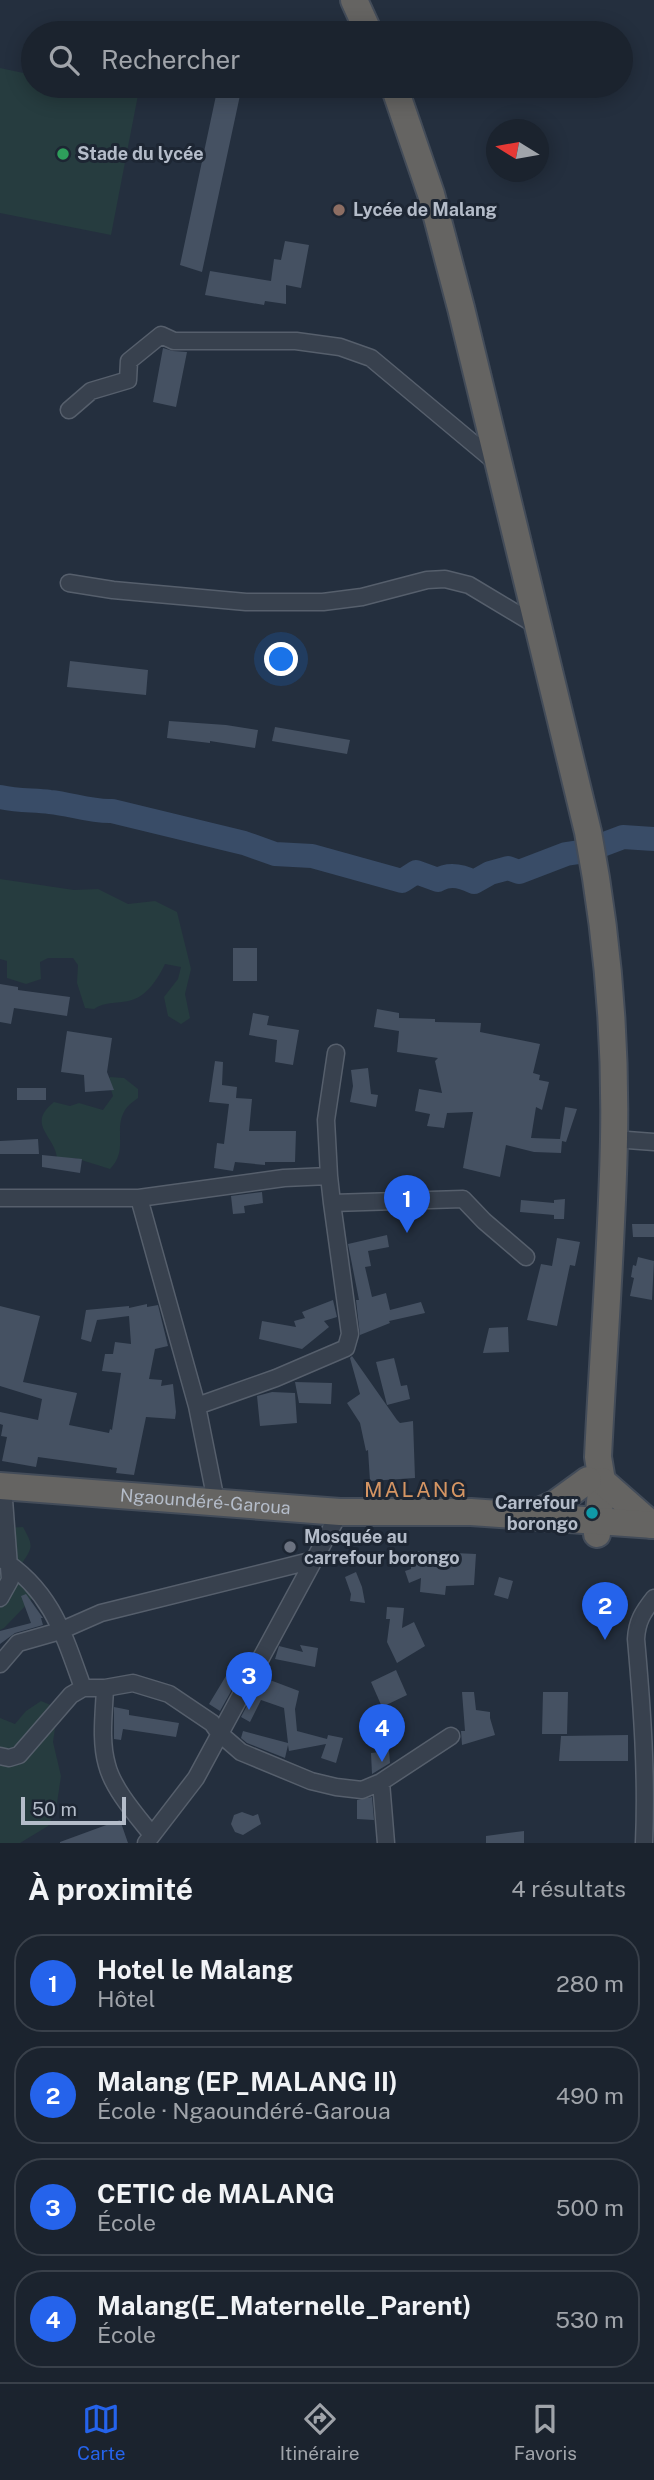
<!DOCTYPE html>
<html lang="fr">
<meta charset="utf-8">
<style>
:root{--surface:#1b232e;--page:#282f3a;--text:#f1f3f6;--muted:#a0a4aa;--line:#39404a;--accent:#2563eb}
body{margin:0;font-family:"Public Sans",sans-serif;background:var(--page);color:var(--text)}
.compass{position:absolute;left:486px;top:119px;width:63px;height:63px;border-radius:50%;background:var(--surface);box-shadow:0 4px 18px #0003;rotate:281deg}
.scale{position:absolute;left:21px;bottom:18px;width:105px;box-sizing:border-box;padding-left:7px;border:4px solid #b4bcc9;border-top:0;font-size:19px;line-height:24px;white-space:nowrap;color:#b4bcc9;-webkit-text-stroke:5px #1d2633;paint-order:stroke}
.you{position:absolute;left:282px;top:660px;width:24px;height:24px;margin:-18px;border:5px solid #fff;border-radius:50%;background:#1a73e8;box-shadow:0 0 0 10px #1a73e833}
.badge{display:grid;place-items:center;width:46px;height:46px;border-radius:50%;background:var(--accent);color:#fff;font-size:23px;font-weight:700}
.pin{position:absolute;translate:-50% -58px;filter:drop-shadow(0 2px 4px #0008)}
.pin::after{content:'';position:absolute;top:37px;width:24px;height:21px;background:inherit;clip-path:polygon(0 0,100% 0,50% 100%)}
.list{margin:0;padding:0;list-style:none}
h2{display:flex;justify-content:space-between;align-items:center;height:91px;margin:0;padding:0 28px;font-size:30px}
h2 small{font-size:23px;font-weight:400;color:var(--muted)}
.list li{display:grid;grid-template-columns:46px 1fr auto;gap:21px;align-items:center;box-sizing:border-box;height:98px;margin:0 14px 14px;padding:0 14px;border:2px solid var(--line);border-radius:28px}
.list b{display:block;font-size:26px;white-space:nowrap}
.list p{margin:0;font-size:23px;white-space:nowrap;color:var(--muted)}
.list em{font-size:23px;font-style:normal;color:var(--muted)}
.icon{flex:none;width:38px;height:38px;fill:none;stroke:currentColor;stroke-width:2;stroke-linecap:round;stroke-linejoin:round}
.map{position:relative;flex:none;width:654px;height:1843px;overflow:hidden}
.search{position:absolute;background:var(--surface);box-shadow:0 4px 18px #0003;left:21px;right:21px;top:21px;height:77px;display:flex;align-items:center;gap:18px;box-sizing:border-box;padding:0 24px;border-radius:38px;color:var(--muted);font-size:26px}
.sheet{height:539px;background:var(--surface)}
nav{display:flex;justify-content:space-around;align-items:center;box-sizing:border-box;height:98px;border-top:2px solid var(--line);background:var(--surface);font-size:19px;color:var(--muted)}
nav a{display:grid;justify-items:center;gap:4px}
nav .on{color:var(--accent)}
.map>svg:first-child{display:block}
.green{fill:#263c3f}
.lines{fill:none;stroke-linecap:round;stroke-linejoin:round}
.river{stroke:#394c67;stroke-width:24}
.building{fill:#455162}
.minor-casing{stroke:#565f6c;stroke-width:19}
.trunk-casing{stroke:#434c59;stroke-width:30}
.minor{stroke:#38414e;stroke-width:16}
.trunk{stroke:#656462;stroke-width:26}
.leisure-dot{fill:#2e9e5b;stroke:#1d2633;stroke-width:2.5}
.education-dot{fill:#8d6e63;stroke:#1d2633;stroke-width:2.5}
.culture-dot{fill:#0f9aa8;stroke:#1d2633;stroke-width:2.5}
.worship-dot{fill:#6b7280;stroke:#1d2633;stroke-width:2.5}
.labels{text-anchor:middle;stroke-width:6;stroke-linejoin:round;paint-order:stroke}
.poi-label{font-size:18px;font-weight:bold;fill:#b4bcc9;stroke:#1d2633;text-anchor:start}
.street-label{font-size:18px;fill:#b4bcc9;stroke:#1d2633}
.quarter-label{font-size:21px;letter-spacing:2px;fill:#d59563;stroke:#1d2633}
</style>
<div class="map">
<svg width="654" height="1843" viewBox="0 0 654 1843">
<rect width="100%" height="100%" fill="#242f3e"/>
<!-- green -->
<path class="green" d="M0,68l33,7v11h57l48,9 -27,140 -111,-22z
M0,879l74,11 24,-1 30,15 27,-3 22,11 14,57 -6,25 5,24 -9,6 -13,-8 -4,-19 14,-18 3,-12 -16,-3c-6,13 -18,32 -33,36 -13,4 -27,1 -38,9l-9,-1 -8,-25 1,-18 -5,-7h-25l-8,4 1,17 -15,5 -19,-6v-17l-7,-2z
M110,1077l14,1 14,11v9c-4,3 -10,7 -13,12 -12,20 4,40 -15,59l-35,-11 -18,1c-1,-23 -32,-34 -3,-57l16,4 9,-3 24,7 10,-14 -5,-16z
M23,1527c11,20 10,20 -3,39l12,27 -1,7 -27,28 -4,2v-98l5,-4z
M41,1701l17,7 -5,34 8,34 -5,34 -8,16 -28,17h-20v-125l15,6 11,-13z"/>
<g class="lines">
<!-- river -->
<path class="river" d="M0,797c17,4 33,3 50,5 21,2 41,10 62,9l132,32 31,11 37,2 90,25 14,-9 22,8c11,-7 24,-4 36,2l16,-9 18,-5 11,4 47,-18 20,-3 37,-14 31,2"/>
</g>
<!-- building -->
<path class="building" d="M218,86h24l-40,186 -22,-7z
M285,241l24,4 -8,43 -15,-3v19l-21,-3 -1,4 -59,-10 5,-24 61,10 3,-22 7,1z
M163,348l10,3 14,1 -11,55 -23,-5z
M70,661l78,9 -2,25 -79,-8z
M169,721l57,4 32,5 -3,18 -45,-7v2l-43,-5z
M275,727l75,13 -3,14 -75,-13z
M233,948h24v33h-24z
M0,984l18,3v3l52,7 -3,19 -53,-8 -3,16 -11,-2z
M377,1009l22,4v5l36,1v3l46,1 -1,9 60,12 -7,29 7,2 -1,5 10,2 -7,28 -6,-3 -5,31 29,1 5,-32 12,2 -11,33 -4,-1 -1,12 -27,-1 -28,-7 -6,32 -37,-9 10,-56 -26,1 -3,15 -17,-2 3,-12 -15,-3 4,-22 23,4 -7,-32 3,-3 -41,-6 2,-21 -25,-4z
M253,1013l16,3 -2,9 32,5 -6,35 -18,-3 2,-22 -28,-5z
M67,1031l45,7 -5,34 7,18 -29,2 -1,-17 -23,-3z
M215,1061l8,1 -1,23 15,2 -1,11 16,1 -3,32h47l-1,31h-30v3l-30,-3 -2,9 -19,-3 3,-25 7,1 5,-40 -20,-2z
M368,1068l3,26 7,1 -2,12 -26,-5 3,-16 -2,-16z
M17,1088h29v12h-29z
M38,1139l1,15h-39v-13z
M42,1155l40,4 -2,14 -38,-6z
M262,1192l1,11 -19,3 1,7 -12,1 -2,-18z
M565,1199l-1,20h-10v-4l-34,-3 1,-12 33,3v-3z
M632,1224h22v13h-21z
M387,1235l2,12 -21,4 3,15 -6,1 7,30 14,-4 4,17 31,-8 4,11 -36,8 1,2 -30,12 -4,-35h3l-11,-56z
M557,1238l23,4 -5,24 -5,-1 -13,61 -30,-6 14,-56 11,2z
M638,1257l16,4 -2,39 -22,-4 4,-18 -3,-1 2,-12 3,1z
M333,1300l4,17 -13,4 5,6 -27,22 -43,-10 3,-18 34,6 -2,-6 11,-3 -3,-6z
M147,1304v3l11,-2 10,41 -13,3 -6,30 13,1 -1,6 12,-2 3,28 -1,7 -29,-2 -12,58 -18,-2 1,-5 -79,-11 -2,10 -34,-6 5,-24 -6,-1 2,-11 -3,-1v-12l38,8 4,-21 -42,-13v-80l40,10 -17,66 54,11 -8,32 40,8 1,-4 2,1 9,-57 -19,-2 3,-17h8l2,-12 16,2 -2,-28 -32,4 -6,22 -10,-3 5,-29 43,-4v2z
M508,1327l1,25 -26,1 6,-25z
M352,1356l45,64 3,3 13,-2 2,57 -45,3 -2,-31 -2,1 -6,-28 -13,-20 13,-9 -10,-36z
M394,1358l7,28 6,-1 3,14 -23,6 -11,-43z
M295,1382l37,1 -1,21 -32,-1z
M272,1392l23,1 2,30 -37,3 -3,-30z
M412,1551l64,3 -2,31 -28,1 -1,9 -25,-3 1,-14 -12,5 -4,-12 6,-2z
M356,1572l6,15 3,16 -15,-2 1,-7 -6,-17z
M499,1577l14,4 -5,18 -14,-4z
M26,1594l17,24h-2l2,7 -28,8 -15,11v-13l31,-8 -10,-27z
M387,1607l17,1 -2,20 12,-6 11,24 -28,17 -10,-21 3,-23h-4z
M300,1645l18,3 -3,19 -40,-8 4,-13 24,6z
M396,1670l11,25 -25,12 -11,-25z
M229,1671l10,6 -19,34 -11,-7z
M262,1677l37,14 -4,18 2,22 30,8 1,-4 15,3 -7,25 -15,-5 5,-14 -37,7 -1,-6 -3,13 -38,-15 -6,-5 2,-7 45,12 -4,-35 -23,-8 -11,22 -9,-5z
M462,1692h12l2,18 14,2v6l5,17 -33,10 -1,-14h4z
M543,1692h25l-1,42h-25z
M114,1707l15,3v5l50,8 -3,14 -53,-8 -2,11 -7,-1z
M628,1735v26h-69l2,-25z
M389,1751l1,12 -18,11 -1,-21z
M372,1797l2,23 -17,-1v-19z
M242,1812l11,4 5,-2 3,10 -18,11 -8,-3 -4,-8 3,-9z
M120,1820l8,23h-68v-1z
M524,1831v12h-38v-7z"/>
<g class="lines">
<defs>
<path id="minor" d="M69,410l22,-19 37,-11 1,-19 32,-26 13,6h122l44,6 31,11 128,107
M69,583l44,7 133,12h77l39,-5 65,-17 18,-1 24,6 70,42
M614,1139l40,3
M329,1176l-3,-56 10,-67
M0,1198h139l145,-20 45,-2 3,27 131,-4 21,22 42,36
M139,1198l58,208 19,95
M197,1406l79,-28 70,-30 4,-14 -18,-131
M0,1558c51,31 64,77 83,130
M0,1598l10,-18 -7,-94
M0,1664l18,-21 42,-12 41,-18 213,-53
M105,1688c-1,25 -5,53 2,77 6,24 30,51 45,70
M0,1756l9,2 10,-3 52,-60 12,-7h22l28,-5 36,11 43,29 7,10 22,19 70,29 25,6 26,3 19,-8 70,-46
M381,1782l5,61
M146,1843l50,-65 144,-266
M644,1843c3,-69 -2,-136 -8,-204 1,-18 7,-27 18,-41"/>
<g id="trunk">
<path d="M354,0l15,33"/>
<path d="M394,86l37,108 30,114 127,524c19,100 28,204 26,307 -2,105 -11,213 -16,318l4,24 -5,53"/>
<path d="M602,1481l50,44"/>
<path id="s1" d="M0,1486l340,26h131l183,13"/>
<path d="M531,1515l24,-11 33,-24"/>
</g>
</defs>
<!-- minor casing -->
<use href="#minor" class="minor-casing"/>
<!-- trunk casing -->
<use href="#trunk" class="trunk-casing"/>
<!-- minor -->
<use href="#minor" class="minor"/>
<!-- trunk -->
<use href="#trunk" class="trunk"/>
</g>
<!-- markers -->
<circle class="leisure-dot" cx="63" cy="154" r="7"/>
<circle class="education-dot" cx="339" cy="210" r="7"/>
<circle class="culture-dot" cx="592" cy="1513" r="7"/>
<circle class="worship-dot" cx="290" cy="1547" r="7"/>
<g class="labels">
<!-- poi labels -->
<g class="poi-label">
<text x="77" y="160">Stade du lycée</text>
<text x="353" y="216">Lycée de Malang</text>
<text x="578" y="1509" text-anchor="end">Carrefour<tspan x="578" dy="21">borongo</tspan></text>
<text x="304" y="1543">Mosquée au<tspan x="304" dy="21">carrefour borongo</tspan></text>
</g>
<!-- street labels -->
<g class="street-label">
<text dy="6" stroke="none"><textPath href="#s1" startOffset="206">Ngaoundéré-Garoua</textPath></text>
</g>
<!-- quarter labels -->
<g class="quarter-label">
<text x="416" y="1497">MALANG</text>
</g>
</g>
</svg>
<svg class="compass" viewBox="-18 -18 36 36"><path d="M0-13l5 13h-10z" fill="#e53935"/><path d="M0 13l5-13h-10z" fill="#a0a4aa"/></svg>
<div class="scale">50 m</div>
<div class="you"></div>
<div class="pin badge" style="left:407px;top:1233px">1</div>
<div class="pin badge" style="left:605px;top:1640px">2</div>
<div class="pin badge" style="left:249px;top:1710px">3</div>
<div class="pin badge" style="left:382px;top:1762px">4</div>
<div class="search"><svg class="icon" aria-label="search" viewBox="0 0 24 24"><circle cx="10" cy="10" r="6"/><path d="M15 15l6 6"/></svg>Rechercher</div>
</div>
<section class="sheet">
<h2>À proximité<small>4 résultats</small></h2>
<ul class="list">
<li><span class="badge">1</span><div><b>Hotel le Malang</b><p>Hôtel</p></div><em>280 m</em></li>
<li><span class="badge">2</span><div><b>Malang (EP_MALANG II)</b><p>École · Ngaoundéré-Garoua</p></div><em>490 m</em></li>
<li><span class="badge">3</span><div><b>CETIC de MALANG</b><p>École</p></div><em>500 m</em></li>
<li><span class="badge">4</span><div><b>Malang(E_Maternelle_Parent)</b><p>École</p></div><em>530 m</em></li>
</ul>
</section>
<nav>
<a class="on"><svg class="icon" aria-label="map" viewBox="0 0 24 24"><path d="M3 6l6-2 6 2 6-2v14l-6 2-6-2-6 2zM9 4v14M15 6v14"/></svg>Carte</a>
<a><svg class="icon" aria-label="directions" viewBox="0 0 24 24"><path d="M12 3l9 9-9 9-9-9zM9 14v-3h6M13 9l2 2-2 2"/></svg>Itinéraire</a>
<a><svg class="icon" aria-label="saved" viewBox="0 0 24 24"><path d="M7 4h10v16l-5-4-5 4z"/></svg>Favoris</a>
</nav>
